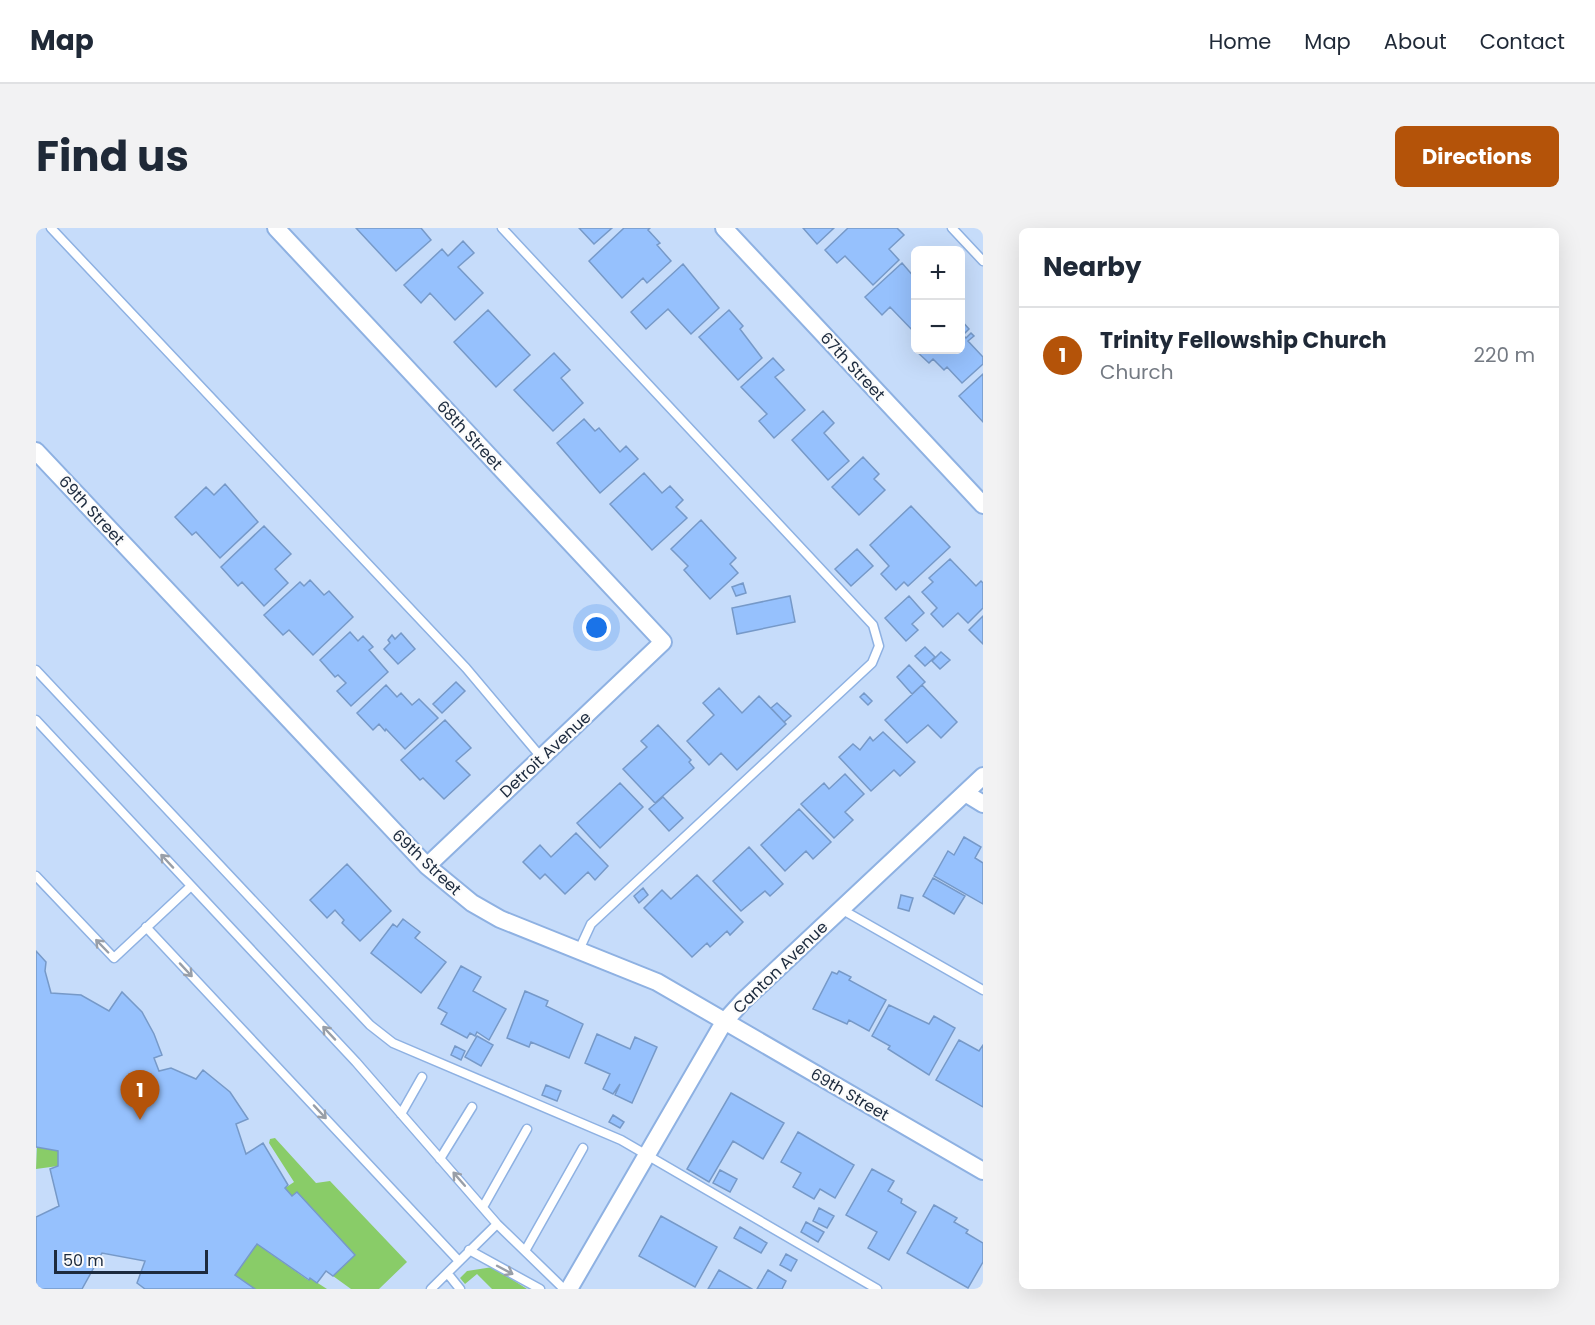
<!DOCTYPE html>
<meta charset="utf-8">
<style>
:root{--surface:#fff;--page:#f2f2f3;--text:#1f2937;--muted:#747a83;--line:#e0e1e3;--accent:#b45309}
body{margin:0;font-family:Poppins,sans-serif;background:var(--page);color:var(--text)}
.controls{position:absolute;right:18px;top:18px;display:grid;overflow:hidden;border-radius:9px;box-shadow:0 6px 24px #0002}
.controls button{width:54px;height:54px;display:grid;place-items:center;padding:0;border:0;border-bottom:2px solid var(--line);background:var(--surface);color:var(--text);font:30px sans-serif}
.scale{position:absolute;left:18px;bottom:15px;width:154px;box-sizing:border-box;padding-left:6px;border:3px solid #1c2a3d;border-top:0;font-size:16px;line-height:21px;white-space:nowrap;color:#1c2a3d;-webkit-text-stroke:4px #fbfbfb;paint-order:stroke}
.you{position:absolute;left:561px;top:400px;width:21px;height:21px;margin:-15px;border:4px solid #fff;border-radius:50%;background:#1a73e8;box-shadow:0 0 0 9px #1a73e833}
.badge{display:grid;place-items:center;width:39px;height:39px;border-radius:50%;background:var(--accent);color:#fff;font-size:20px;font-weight:700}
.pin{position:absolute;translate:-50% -50px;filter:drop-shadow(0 2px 3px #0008)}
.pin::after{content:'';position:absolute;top:32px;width:21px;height:18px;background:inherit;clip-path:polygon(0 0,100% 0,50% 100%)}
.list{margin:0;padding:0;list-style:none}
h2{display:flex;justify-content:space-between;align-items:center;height:78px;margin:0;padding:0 24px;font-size:26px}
h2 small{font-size:20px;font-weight:400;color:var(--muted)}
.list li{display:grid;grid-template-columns:39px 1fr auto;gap:18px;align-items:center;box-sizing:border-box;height:96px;padding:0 24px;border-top:2px solid var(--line)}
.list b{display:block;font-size:22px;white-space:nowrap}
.list p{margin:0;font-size:20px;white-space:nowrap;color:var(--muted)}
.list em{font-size:20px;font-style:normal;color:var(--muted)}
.map{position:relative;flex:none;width:947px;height:1061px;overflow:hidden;border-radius:9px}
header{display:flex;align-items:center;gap:36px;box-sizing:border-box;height:84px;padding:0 30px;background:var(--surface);border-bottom:2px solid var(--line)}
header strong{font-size:28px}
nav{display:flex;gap:33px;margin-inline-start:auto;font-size:21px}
.intro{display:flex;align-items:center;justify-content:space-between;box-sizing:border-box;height:144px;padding:0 36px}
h1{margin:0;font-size:42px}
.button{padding:15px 27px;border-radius:9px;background:var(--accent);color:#fff;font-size:21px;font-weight:700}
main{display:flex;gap:36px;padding:0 36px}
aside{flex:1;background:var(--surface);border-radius:9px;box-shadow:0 6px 24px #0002}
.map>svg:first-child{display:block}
.green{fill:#89cc68}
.building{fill:#96c1fd;stroke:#7699c8;stroke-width:1.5}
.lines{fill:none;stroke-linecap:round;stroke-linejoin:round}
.service-casing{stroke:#8eb1e2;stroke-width:11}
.minor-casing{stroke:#8eb1e2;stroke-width:20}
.service{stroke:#fff;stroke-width:8}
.minor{stroke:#fff;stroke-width:16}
.oneway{stroke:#999fa8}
.labels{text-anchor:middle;stroke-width:4.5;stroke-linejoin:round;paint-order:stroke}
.street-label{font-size:16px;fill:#1c2a3d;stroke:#fbfbfb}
</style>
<header>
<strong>Map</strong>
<nav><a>Home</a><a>Map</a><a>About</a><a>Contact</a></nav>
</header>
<div class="intro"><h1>Find us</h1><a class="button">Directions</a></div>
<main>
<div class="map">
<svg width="947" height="1061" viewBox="0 0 947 1061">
<rect width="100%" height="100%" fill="#c6dcfa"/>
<!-- green -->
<path class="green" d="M239,910l41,45 14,-2 77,81 -28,27h-28l-18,-13 22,-21 -58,-63 -5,4 -7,-8 9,-6 -25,-39 1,-4z
M1,918l21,5v15l-22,3z
M221,1016l51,36 2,-2 17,11h-72l-20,-14z
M457,1039l34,22h-35l-15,-15 -12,10 -5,-6 7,-7z"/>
<!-- building -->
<path class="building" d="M320,0h65l10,12 -35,31z
M543,0h33l-18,16z
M588,0h26l-2,2 12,13 -3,2 14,16 -24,22 -4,-5 -21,20 -33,-37z
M767,0h31l-17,16z
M812,0h49l7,7 -15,14 10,11 -26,25 -28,-29 -8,7 -12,-13z
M427,13l11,12 -16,14 25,26 -28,27 -25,-27 -9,10 -17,-18 38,-36 6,7z
M866,35l13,15v55l-25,-26 -8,8 -17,-18z
M647,36l36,44 -28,26 -23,-25 -22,20 -15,-17z
M452,82l42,45 -34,32 -42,-45z
M693,82l14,16 -3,3 22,29 -24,22 -39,-43z
M925,92l8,9 -6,6 3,3 5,-5 3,3 -6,5 15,16v7l-21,19 -15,-16 -3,3 -11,-11 -4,4 -15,-14 46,1z
M518,125l16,17 -9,8 22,25 -30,28 -39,-41z
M737,130l11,12 -9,7 30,33 -31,28 -15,-17 8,-7 -26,-27z
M947,146v48l-24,-26z
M787,183l11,12 -10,10 25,28 -21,19 -36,-40z
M548,191l11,12 4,-3 21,24 6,-6 12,13 -38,34 -43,-50z
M827,229l16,17 -5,5 11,11 -26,25 -27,-28z
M608,245l18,20 8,-7 13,14 -7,7 11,11 -35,32 -42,-46z
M189,256l33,38 -38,36 -24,-26 -4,3 -17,-18 31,-30 8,8z
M875,278l39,41 -42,39 -4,-4 -8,8 -15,-16 8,-8 -19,-21z
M665,292l35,38 -6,6 8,9 -28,26 -26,-29 4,-4 -17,-17z
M228,298l27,28 -16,15 13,14 -24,23 -22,-24 -4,4 -17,-19z
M821,321l16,17 -22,20 -16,-17z
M914,331l26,27 5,-5 2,2v25l-15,15 -10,-10 -15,14 -12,-13 6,-6 -15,-16 11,-10 -4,-4z
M274,352l14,15 5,-4 24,26 -40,38 -24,-25 -6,5 -19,-20 36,-33 4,4z
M707,355l3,10 -10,3 -4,-9z
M754,368l5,26 -58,12 -5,-26z
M873,368l15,17 -12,11 6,6 -12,11 -21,-23z
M947,388v28l-14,-14z
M314,404l8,9 5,-5 10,11 -4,3 19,22 -37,34 -14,-15 9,-8 -8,-8 -3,2 -15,-17z
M365,405l14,16 -17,15 -14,-15 6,-6 -2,-3 4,-5 3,4z
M889,419l10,10 -10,9 -10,-10z
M905,424l9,8 -10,9 -8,-8z
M873,437l16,17 -13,12 -15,-17z
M420,454l9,9 -23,22 -9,-9z
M350,457l11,12 4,-4 11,12 7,-6 19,19 -33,31 -19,-20 -1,2 -6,-7 -6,6 -16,-17z
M886,457l35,37 -16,16 -13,-13 -21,18 -22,-23z
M683,460l23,25 17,-17 27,28 -49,46 -16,-17 -12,12 -22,-24 27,-26 -11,-12z
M828,465l8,8 -4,4 -8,-8z
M741,475l14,13 -7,6 -13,-14z
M409,492l26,28 -15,13 14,14 -26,24 -21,-21 -3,2 -19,-20z
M622,497l33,35 -2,2 5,6 -39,35 -32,-34 24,-22 -6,-6z
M847,504l32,30 -15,14 -6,-6 -23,21 -32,-34 14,-13 7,6 10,-13 3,4z
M809,546l19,20 -19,18 8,8 -19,18 -33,-34 23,-21 5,6z
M584,555l23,24 -43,41 -23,-25z
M627,569l20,21 -14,13 -20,-22z
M763,581l32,33 -18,17 -7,-8 -21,20 -24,-26z
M540,605l32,33 -13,14 -7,-8 -23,22 -20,-20 -5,5 -17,-17 17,-17 11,12z
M928,609l17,10 -6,11 8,5v41l-49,-28 14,-25 6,4z
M713,619l34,37 -13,12 -5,-5 -24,20 -28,-30z
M311,636l44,47 -31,30 -18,-18 2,-3 -9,-10 -8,8 -17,-18z
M661,647l46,47 -13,13 -3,-4 -17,16 -3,-4 -15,14 -48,-49 18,-18 9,9z
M897,650l32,18 -11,18 -31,-18z
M607,660l5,7 -9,8 -5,-7z
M865,667l12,3 -4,13 -11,-3z
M367,691l17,13 -5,6 31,24 -25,31 -50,-40 22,-29 4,3z
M0,723l10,11 -1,9 6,22 30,2 28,16 13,-19 20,20 12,22 8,21 -8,3 5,13 12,-3 25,11 7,-9 27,22 18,27 -12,5 10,30 17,-11 25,42 -3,3 7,8 5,-4 58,63 -22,21 -7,-5 -9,12 -7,-5 -1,2 -52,-36 -22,31 20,14h-110l-8,-6 8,-22 -43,-8 -20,36h-42l-4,-3v-69l23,-11 -9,-37 8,-3v-15l-22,-4z
M425,738l20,11 -8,14 33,18 -17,31 -12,-8 -2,4 -5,-3 -3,5 -26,-14 6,-11 -9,-5z
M803,743l12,6 -2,3 37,20 -17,31 -20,-11 -2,4 -34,-15 19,-37 5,2z
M489,763l23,10 -2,5 37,18 -14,34 -38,-16 -2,5 -22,-9z
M853,777l40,19 5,-8 21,12 -26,47 -41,-26 2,-3 -18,-10z
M561,806l33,15 5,-12 22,10 -25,56 -17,-8 5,-11 -7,10 -10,-5 7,-15 -25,-11z
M441,808l16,9 -12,21 -16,-9z
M923,812l20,11 4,-6v62l-47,-27z
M419,818l10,5 -4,9 -10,-5z
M510,857l15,6 -4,10 -15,-6z
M695,865l53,30 -21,36 -30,-18 -24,41 -22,-13z
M577,887l11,7 -4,6 -11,-6z
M762,904l56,33 -19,33 -15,-9 -6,10 -21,-12 8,-14 -20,-11z
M836,941l22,12 -6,10 14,8 -1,4 15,9 -27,48 -21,-12 9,-16 -31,-17z
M684,942l17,9 -7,13 -17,-9z
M898,977l23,13 -3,4 14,8 -2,3 17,10v19l-15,26 -61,-35z
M783,980l15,8 -7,12 -14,-7z
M625,988l56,31 -22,40 -56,-31z
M770,994l18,10 -6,10 -17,-10z
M704,999l27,16 -6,10 -27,-15z
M750,1026l11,6 -6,11 -11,-6z
M683,1042l33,19h-44z
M732,1042l18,11 -4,8h-25z"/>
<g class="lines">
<defs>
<path id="service" d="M15,0l415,440 75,89
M466,0l371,397 6,21 -7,17 -281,261 -12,26
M916,0l31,33
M0,442l334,355 23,18 228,97 256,149
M0,492l320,342 141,162 67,65
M0,648l78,82 77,-72
M805,681l142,81
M110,699l312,333
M365,886l21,-37
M404,931l32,-52
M447,979l44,-78
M433,1022l71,39
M489,1023l58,-103
M412,1046l12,15
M395,1061l66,-65"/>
<path id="minor" d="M240,0l387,414 -236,224
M688,0l259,277
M0,223l391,415 45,37 28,16 157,63 326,189
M929,565l18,11
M533,1061l155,-267 19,-21 240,-225"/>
</defs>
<!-- service casing -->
<use href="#service" class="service-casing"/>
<!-- minor casing -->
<use href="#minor" class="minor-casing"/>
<!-- service -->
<use href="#service" class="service"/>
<!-- minor -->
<use href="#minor" class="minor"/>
</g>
<!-- one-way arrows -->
<defs><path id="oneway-shaft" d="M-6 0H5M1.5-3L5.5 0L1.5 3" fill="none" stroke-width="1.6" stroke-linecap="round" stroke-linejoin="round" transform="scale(1.5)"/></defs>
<g class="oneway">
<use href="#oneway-shaft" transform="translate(131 633) rotate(-133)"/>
<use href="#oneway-shaft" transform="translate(66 718) rotate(-134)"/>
<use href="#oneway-shaft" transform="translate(150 742) rotate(47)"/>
<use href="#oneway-shaft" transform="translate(293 805) rotate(-133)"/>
<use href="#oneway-shaft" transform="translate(284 884) rotate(47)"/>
<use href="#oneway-shaft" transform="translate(423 951) rotate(-131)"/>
<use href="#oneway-shaft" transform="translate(469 1042) rotate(28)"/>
</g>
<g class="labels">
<!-- street labels -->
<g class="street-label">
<text transform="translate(817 138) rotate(47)" y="6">67th Street</text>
<text transform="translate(434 207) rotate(47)" y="6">68th Street</text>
<text transform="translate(56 282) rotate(47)" y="6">69th Street</text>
<text transform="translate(509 526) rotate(-43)" y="6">Detroit Avenue</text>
<text transform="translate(391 634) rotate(43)" y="6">69th Street</text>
<text transform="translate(744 739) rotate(-44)" y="6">Canton Avenue</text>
<text transform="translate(814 866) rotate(30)" y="6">69th Street</text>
</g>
</g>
</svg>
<div class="controls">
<button>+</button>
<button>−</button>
</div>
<div class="scale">50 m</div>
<div class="you"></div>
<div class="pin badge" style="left:104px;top:892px">1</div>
</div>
<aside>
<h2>Nearby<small></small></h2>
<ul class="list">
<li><span class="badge">1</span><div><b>Trinity Fellowship Church</b><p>Church</p></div><em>220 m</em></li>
</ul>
</aside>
</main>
